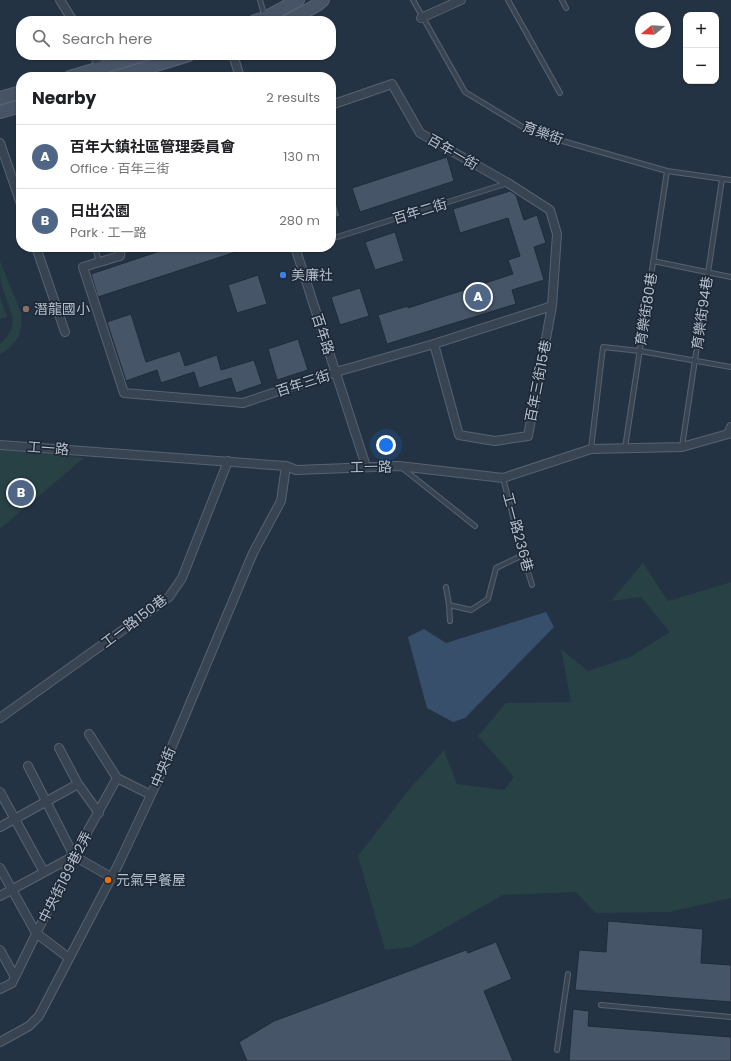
<!DOCTYPE html>
<meta charset="utf-8">
<style>
:root{--surface:#fff;--page:#f2f2f2;--text:#202124;--muted:#757577;--line:#e0e0e0;--accent:#4f6686}
body{margin:0;font-family:Poppins,"Noto Sans TC",sans-serif;background:var(--page);color:var(--text)}
.controls{position:absolute;right:12px;top:12px;display:grid;overflow:hidden;border-radius:8px;box-shadow:0 1px 3px #0004}
.controls button{width:36px;height:36px;display:grid;place-items:center;padding:0;border:0;border-bottom:1px solid var(--line);background:var(--surface);color:var(--text);font:20px sans-serif}
.compass{position:absolute;left:635px;top:12px;width:36px;height:36px;border-radius:50%;background:var(--surface);box-shadow:0 1px 3px #0004;rotate:252deg}
.you{position:absolute;left:386px;top:445px;width:14px;height:14px;margin:-10px;border:3px solid #fff;border-radius:50%;background:#1a73e8;box-shadow:0 0 0 6px #1a73e833}
.badge{display:grid;place-items:center;width:26px;height:26px;border-radius:50%;background:var(--accent);color:#fff;font-size:13px;font-weight:700}
.pin{position:absolute;translate:-50% -50%;border:2px solid #fff;box-shadow:0 1px 4px #0006}
.list{margin:0;padding:0;list-style:none}
h2{display:flex;justify-content:space-between;align-items:center;height:52px;margin:0;padding:0 16px;font-size:17px}
h2 small{font-size:13px;font-weight:400;color:var(--muted)}
.list li{display:grid;grid-template-columns:26px 1fr auto;gap:12px;align-items:center;box-sizing:border-box;height:64px;padding:0 16px;border-top:1px solid var(--line)}
.list b{display:block;font-size:15px;white-space:nowrap}
.list p{margin:0;font-size:13px;white-space:nowrap;color:var(--muted)}
.list em{font-size:13px;font-style:normal;color:var(--muted)}
.icon{flex:none;width:22px;height:22px;fill:none;stroke:currentColor;stroke-width:2;stroke-linecap:round;stroke-linejoin:round}
.map{position:relative;flex:none;width:731px;height:1061px;overflow:hidden}
.search{position:absolute;background:var(--surface);box-shadow:0 1px 3px #0004;left:16px;top:16px;width:320px;height:44px;display:flex;align-items:center;gap:10px;box-sizing:border-box;padding:0 14px;border-radius:16px;color:var(--muted);font-size:15px}
.panel{position:absolute;background:var(--surface);box-shadow:0 1px 3px #0004;left:16px;top:72px;width:320px;height:180px;border-radius:16px}
.map>svg:first-child{display:block}
.green{fill:#274144}
.water{fill:#374f6b}
.building{fill:#465567;stroke:#202b3a}
.lines{fill:none;stroke-linecap:round;stroke-linejoin:round}
.lane-casing{stroke:#576270;stroke-width:6}
.street-casing{stroke:#576270;stroke-width:10}
.secondary-casing{stroke:#576270;stroke-width:14}
.lane{stroke:#394452;stroke-width:4}
.street{stroke:#394452;stroke-width:8}
.secondary{stroke:#475366;stroke-width:12}
.shop-dot{fill:#3f7fe0;stroke:#1e2938;stroke-width:1.5}
.education-dot{fill:#8d6e63;stroke:#1e2938;stroke-width:1.5}
.food-dot{fill:#e8710a;stroke:#1e2938;stroke-width:1.5}
.labels{text-anchor:middle;stroke-width:3.5;stroke-linejoin:round;paint-order:stroke}
.street-label{font-size:14px;fill:#b6bfcc;stroke:#1e2938}
.poi-label{font-size:14px;fill:#b6bfcc;stroke:#1e2938;text-anchor:start}
</style>
<div class="map">
<svg width="731" height="1061" viewBox="0 0 731 1061">
<rect width="100%" height="100%" fill="#243343"/>
<!-- green -->
<path class="green" d="M0,261l21,52c2,19 -3,32 -21,41v-10c24,-21 7,-36 1,-61 -1,-7 -1,-15 -1,-22z
M0,297l7,20 -7,2z
M0,448l84,10 -84,71z
M643,563l25,38 63,-19v316l-62,14 -74,1 -19,-21 -73,3 -92,52 -26,3 -27,-94 49,-64 37,-42 13,34 47,6 10,-13 -36,-41 28,-33 65,-1 -10,-53 27,22 42,-14 40,-25 -29,-35 -30,4z"/>
<!-- water -->
<path class="water" d="M546,612l8,15 -89,91 -12,4 -26,-14 -19,-71 16,-8 22,14z"/>
<!-- building -->
<path class="building" d="M447,157l7,24 -94,31 -8,-24z
M510,191l6,4 8,25 13,-5 9,28 -12,4 10,33 -32,10 4,14 -129,40 -9,-29 30,-9v2l105,-34 -5,-14 12,-4 -12,-38 -48,15 -7,-24z
M331,193h2l7,23 -9,3z
M395,232l9,29 -29,9 -10,-28z
M172,247h76v1l-150,49 -7,-23z
M258,275l9,29 -30,9 -9,-28z
M360,288l9,28 -29,9 -9,-28z
M131,314l15,48 34,-11 5,15 32,-11 4,15 33,-10 8,24 -26,9 -5,-15 -32,10 -5,-16 -33,11 -4,-13 -31,11 -19,-59z
M298,339l10,31 -31,10 -9,-31z
M608,921l95,8 -2,34 30,2v37l-156,-12 4,-40 27,2z
M496,942l16,37 -28,12 29,70h-266l-8,-19 35,-21 192,-71 2,3z
M573,1009l16,2 -1,15 143,11v24h-162z"/>
<g class="lines">
<defs>
<path id="lane" d="M260,0l5,18
M413,0l52,92 66,40 136,39 64,9
M508,0l52,93
M562,0l4,8
M331,239l177,-56
M95,247l4,15
M296,250l9,-3
M653,261l78,16
M682,447l40,-268
M625,448l42,-277
M591,449l12,-102 37,4 91,16
M401,467l74,59
M503,478l20,77 9,30
M446,587l3,18
M450,621l-1,-16 22,5 17,-11 8,-31 27,-13
M601,1005l130,12
M557,1050l11,-76"/>
<path id="street" d="M60,0l13,21
M421,18l40,-18
M94,55l11,22
M233,55l7,22
M331,105l61,-21 28,49 88,50 42,27 7,24 -5,72 -24,130 -33,5 -36,-6 -25,-91
M0,143l21,61
M36,247l29,85
M121,247l-1,9 -37,11 41,126 119,10 93,-31 98,-28 118,-38
M295,247l71,219
M0,445l286,21 10,4 103,-4 104,12 88,-29 91,-2 46,-13 3,-7
M0,718l169,-121 13,-19 46,-117
M89,734l28,44 34,17
M59,748l19,36 21,29
M28,766l46,90
M0,792l44,80
M0,827l78,-43
M74,856l37,21
M0,868l36,65 33,25
M0,896l74,-40
M0,950l15,27
M0,989l12,-6 3,-6 59,-121 43,-78
M0,1042l29,-16 10,-10 80,-153 38,-81 96,-229 28,-52 5,-35"/>
<path id="secondary" d="M255,21l10,-3 33,-18
M288,21l29,-16 6,-5
M70,77l73,-22
M116,77l73,-22
M0,98l21,-6
M0,112l21,-6"/>
</defs>
<!-- lane casing -->
<use href="#lane" class="lane-casing"/>
<!-- street casing -->
<use href="#street" class="street-casing"/>
<!-- secondary casing -->
<use href="#secondary" class="secondary-casing"/>
<!-- lane -->
<use href="#lane" class="lane"/>
<!-- street -->
<use href="#street" class="street"/>
<!-- secondary -->
<use href="#secondary" class="secondary"/>
</g>
<!-- markers -->
<circle class="shop-dot" cx="283" cy="275" r="4"/>
<circle class="education-dot" cx="26" cy="309" r="4"/>
<circle class="food-dot" cx="108" cy="880" r="4"/>
<g class="labels">
<!-- street labels -->
<g class="street-label">
<text transform="translate(543 133) rotate(20)" y="5">育樂街</text>
<text transform="translate(453 152) rotate(30)" y="5">百年一街</text>
<text transform="translate(420 211) rotate(-17)" y="5">百年二街</text>
<text transform="translate(646 309) rotate(-81)" y="5">育樂街80巷</text>
<text transform="translate(702 313) rotate(-82)" y="5">育樂街94巷</text>
<text transform="translate(323 334) rotate(72)" y="5">百年路</text>
<text transform="translate(538 381) rotate(-79)" y="5">百年三街15巷</text>
<text transform="translate(303 383) rotate(-18)" y="5">百年三街</text>
<text transform="translate(48 448) rotate(4)" y="5">工一路</text>
<text transform="translate(371 467) rotate(-1)" y="5">工一路</text>
<text transform="translate(518 532) rotate(75)" y="5">工一路236巷</text>
<text transform="translate(134 621) rotate(-37)" y="5">工一路150巷</text>
<text transform="translate(163 767) rotate(-67)" y="5">中央街</text>
<text transform="translate(65 877) rotate(-63)" y="5">中央街189巷2弄</text>
</g>
<!-- poi labels -->
<g class="poi-label">
<text x="291" y="280">美廉社</text>
<text x="34" y="314">潛龍國小</text>
<text x="116" y="885">元氣早餐屋</text>
</g>
</g>
</svg>
<div class="controls">
<button>+</button>
<button>−</button>
</div>
<svg class="compass" viewBox="-18 -18 36 36"><path d="M0-13l5 13h-10z" fill="#e53935"/><path d="M0 13l5-13h-10z" fill="#757577"/></svg>
<div class="you"></div>
<div class="pin badge" style="left:478px;top:297px">A</div>
<div class="pin badge" style="left:21px;top:493px">B</div>
<div class="search"><svg class="icon" aria-label="search" viewBox="0 0 24 24"><circle cx="10" cy="10" r="6"/><path d="M15 15l6 6"/></svg>Search here</div>
<section class="panel">
<h2>Nearby<small>2 results</small></h2>
<ul class="list">
<li><span class="badge">A</span><div><b>百年大鎮社區管理委員會</b><p>Office · 百年三街</p></div><em>130 m</em></li>
<li><span class="badge">B</span><div><b>日出公園</b><p>Park · 工一路</p></div><em>280 m</em></li>
</ul>
</section>
</div>
